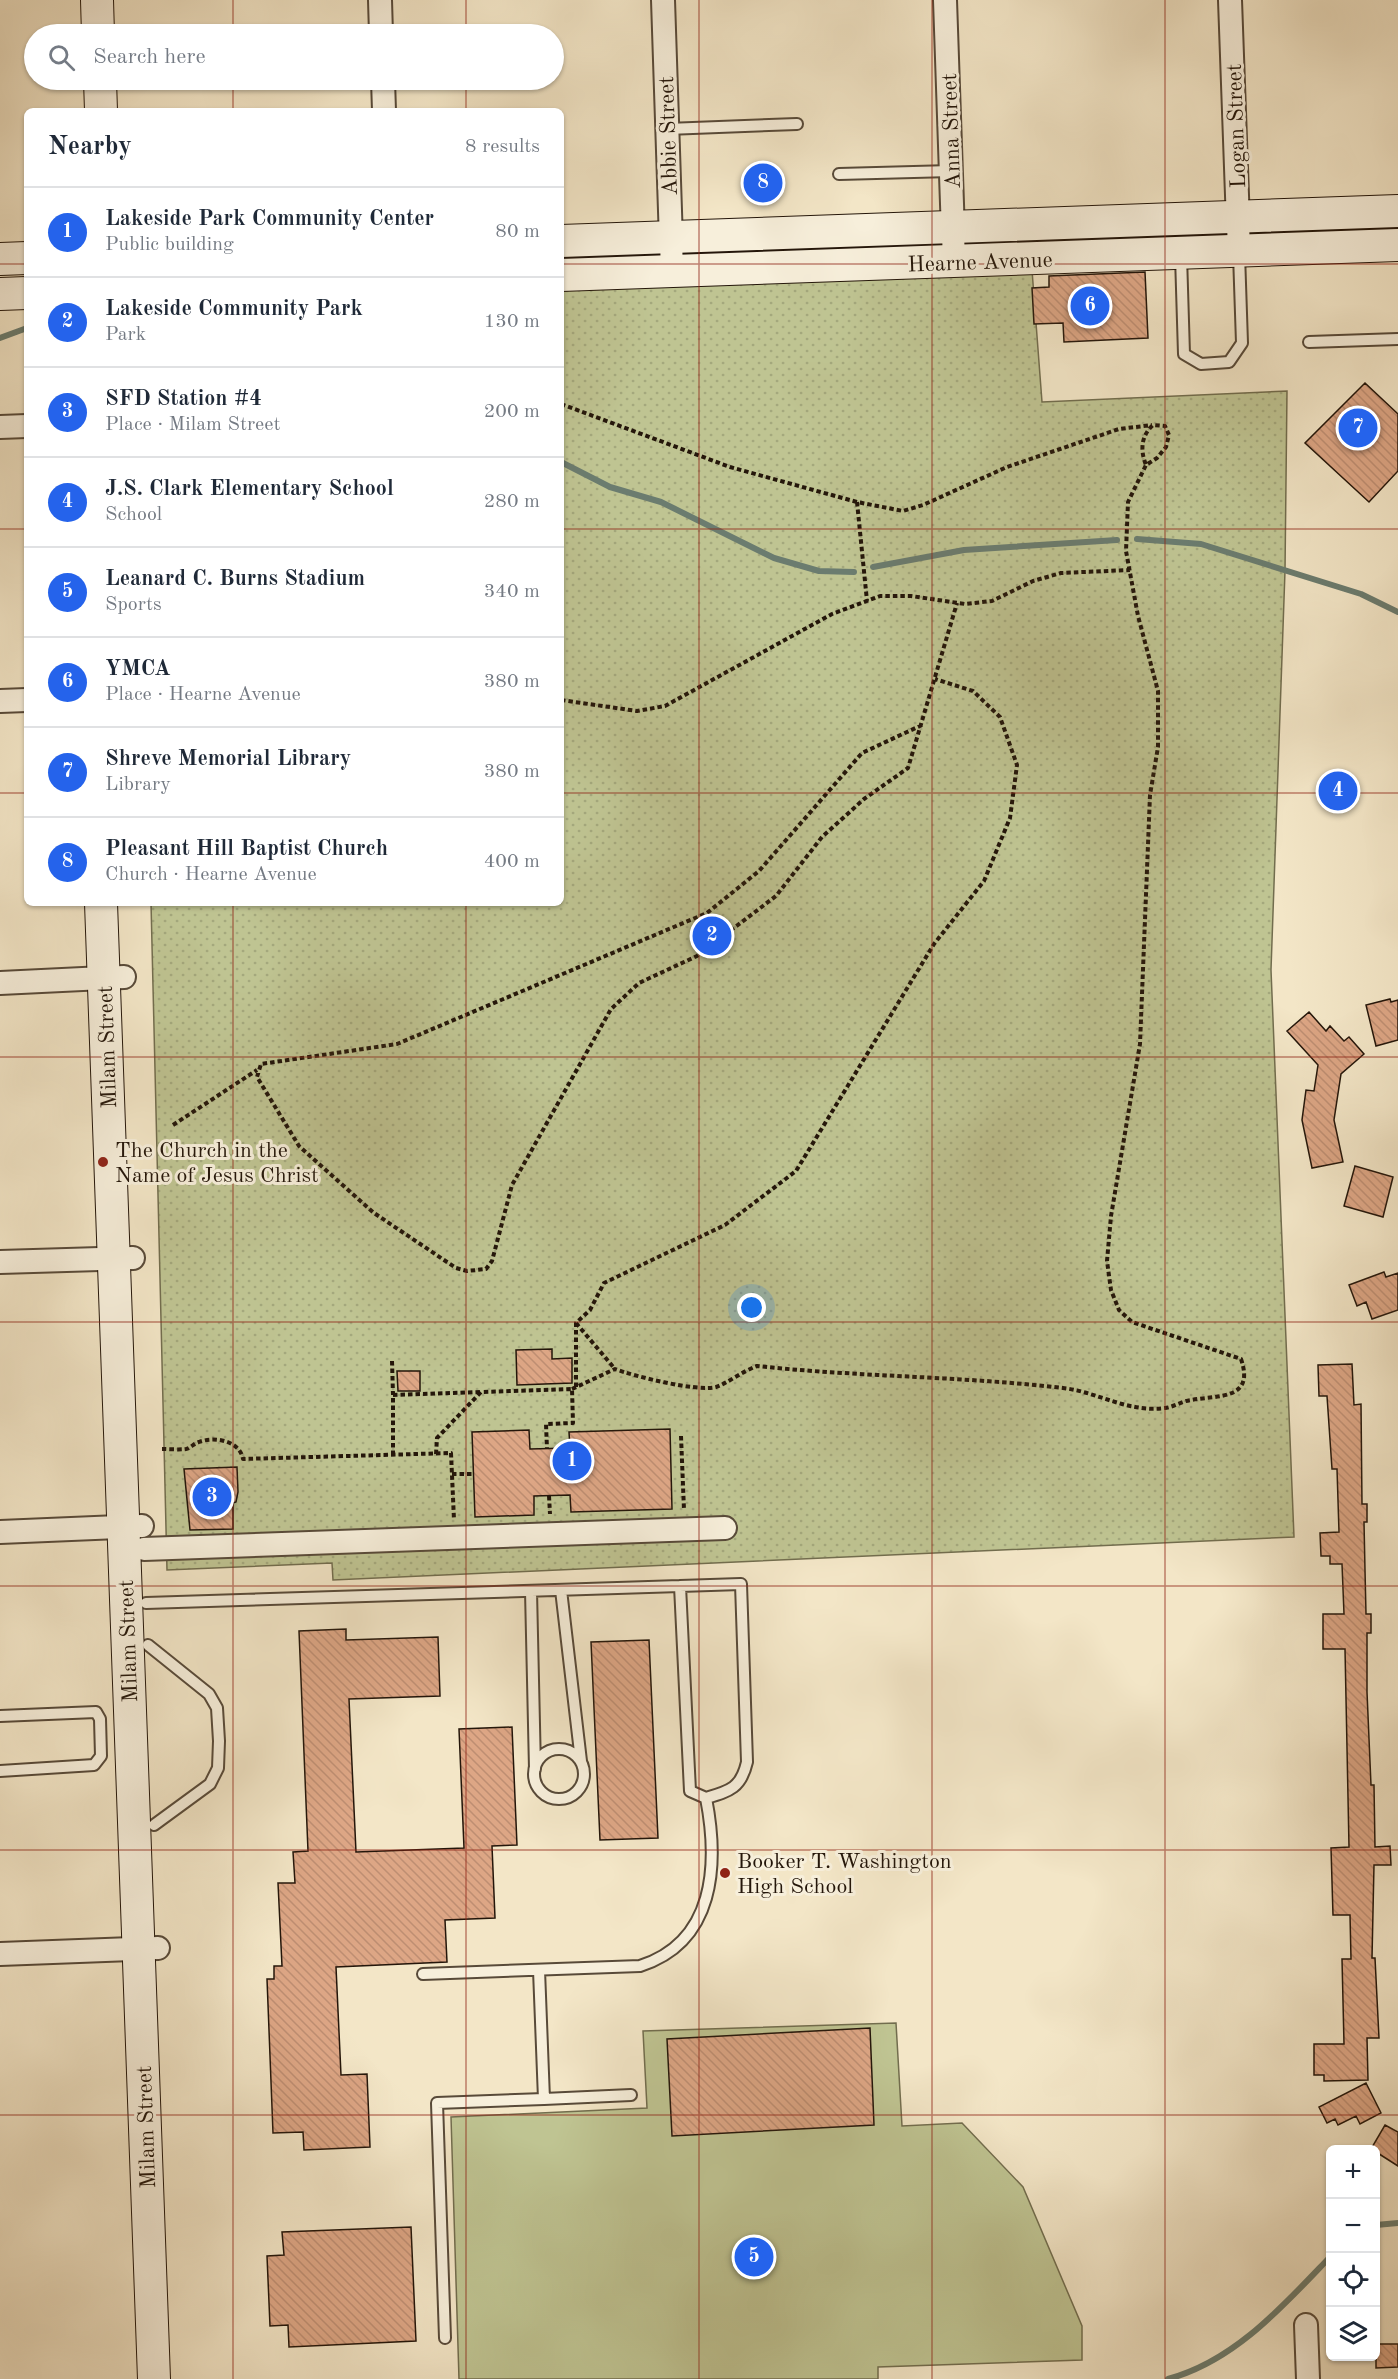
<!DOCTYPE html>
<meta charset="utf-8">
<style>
:root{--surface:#fff;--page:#f2f2f3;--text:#1f2937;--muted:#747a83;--line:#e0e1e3;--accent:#2563eb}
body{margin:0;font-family:"Old Standard TT",serif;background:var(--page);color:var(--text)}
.controls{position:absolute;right:18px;bottom:18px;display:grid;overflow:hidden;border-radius:9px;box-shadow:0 2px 4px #0004}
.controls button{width:54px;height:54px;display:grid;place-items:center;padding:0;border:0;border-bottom:2px solid var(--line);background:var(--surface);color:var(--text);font:30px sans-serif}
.you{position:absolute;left:752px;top:1308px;width:21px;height:21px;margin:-15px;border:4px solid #fff;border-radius:50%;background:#1a73e8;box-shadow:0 0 0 9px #1a73e833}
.badge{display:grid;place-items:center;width:39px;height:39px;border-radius:50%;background:var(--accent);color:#fff;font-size:20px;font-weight:700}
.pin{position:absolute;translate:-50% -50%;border:3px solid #fff;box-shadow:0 2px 6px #0006}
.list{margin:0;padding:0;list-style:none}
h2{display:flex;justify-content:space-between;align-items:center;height:78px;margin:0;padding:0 24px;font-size:26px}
h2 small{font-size:20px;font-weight:400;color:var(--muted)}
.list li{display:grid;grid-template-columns:39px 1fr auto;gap:18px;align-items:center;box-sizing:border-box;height:90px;padding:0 24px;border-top:2px solid var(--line)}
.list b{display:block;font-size:22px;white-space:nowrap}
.list p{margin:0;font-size:20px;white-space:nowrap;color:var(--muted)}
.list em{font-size:20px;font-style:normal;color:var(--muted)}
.icon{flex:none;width:33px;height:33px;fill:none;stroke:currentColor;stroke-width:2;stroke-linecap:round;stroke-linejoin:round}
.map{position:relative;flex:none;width:1398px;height:2379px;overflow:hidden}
.search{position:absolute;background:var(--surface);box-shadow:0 2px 4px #0004;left:24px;top:24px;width:540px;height:66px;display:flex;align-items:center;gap:15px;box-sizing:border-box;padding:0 21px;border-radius:33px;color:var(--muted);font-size:22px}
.panel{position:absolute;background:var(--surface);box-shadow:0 2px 4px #0004;left:24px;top:108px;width:540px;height:798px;border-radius:9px}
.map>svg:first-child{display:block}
.grass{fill:#bfc492;stroke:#726d4e;stroke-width:1.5}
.park{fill:url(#park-dots);stroke:#726d4e;stroke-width:1.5}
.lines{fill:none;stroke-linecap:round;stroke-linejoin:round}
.stream{stroke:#6b7c6f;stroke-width:6}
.building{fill:url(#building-back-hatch);stroke:#24160a;stroke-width:1.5}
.lane-casing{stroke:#584a39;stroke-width:14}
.street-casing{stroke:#584a39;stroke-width:26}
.secondary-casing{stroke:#24160a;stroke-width:34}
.path{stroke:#24160a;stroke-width:4;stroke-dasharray:4.5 3;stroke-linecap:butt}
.lane{stroke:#f7efdb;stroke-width:10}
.street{stroke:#f7efdb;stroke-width:22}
.secondary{stroke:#f7efdb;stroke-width:32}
.grid{fill:none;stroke:#8f2418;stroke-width:1.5;stroke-opacity:0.55}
.poi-dot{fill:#8f2418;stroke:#f7efdb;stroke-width:2}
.labels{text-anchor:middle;stroke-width:6;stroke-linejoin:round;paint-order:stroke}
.street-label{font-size:22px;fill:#24160a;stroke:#f7efdb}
.poi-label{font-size:22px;fill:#24160a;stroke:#f7efdb;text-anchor:start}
</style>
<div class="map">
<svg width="1398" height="2379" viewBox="0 0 1398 2379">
<defs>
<pattern id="park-dots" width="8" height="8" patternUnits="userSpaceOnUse" patternTransform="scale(1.5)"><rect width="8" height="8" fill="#bfc492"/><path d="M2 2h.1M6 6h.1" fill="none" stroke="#a4a87d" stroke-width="1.8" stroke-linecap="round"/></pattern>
<pattern id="building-back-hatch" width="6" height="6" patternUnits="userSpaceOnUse" patternTransform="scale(1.5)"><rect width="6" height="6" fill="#dda685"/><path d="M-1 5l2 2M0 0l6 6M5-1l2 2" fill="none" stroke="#be8e72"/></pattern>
</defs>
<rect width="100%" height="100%" fill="#f3e6c7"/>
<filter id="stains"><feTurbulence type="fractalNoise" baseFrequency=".00333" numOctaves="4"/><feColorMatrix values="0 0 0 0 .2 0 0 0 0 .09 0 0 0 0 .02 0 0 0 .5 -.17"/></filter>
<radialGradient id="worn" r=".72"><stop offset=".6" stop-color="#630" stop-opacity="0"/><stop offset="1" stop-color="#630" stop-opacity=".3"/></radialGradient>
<!-- grass -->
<path class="grass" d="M896,2023l6,103 60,-3 61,64 59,139v34l-204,7v12h-419l-8,-262 196,-9 -4,-77z"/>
<!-- park -->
<path class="park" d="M1032,270l10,132 245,-11 -2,180 -14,399 23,567 -961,43 -1,-17 -165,7 -16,-667h410v-614z"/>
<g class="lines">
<!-- stream -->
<path class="stream" d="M0,338l27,-10
M561,462l49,25 51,15 113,56 45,13 35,1
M1137,539l64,5 160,50 37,18
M873,567l91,-17 153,-10
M1376,2225l22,-2
M1168,2379c67,-18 116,-74 162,-122"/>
</g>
<!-- building -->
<path class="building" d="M1145,272l3,66 -84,4 -1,-19 -29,1 -2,-36 17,-1v-11z
M1365,383l33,31v57l-29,31 -64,-59z
M1390,999l1,3 7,-2v40l-22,6 -10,-41z
M1309,1012l17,19 4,-5 14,15 5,-4 15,17 -23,20 -7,46 9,42 -31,6 -10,-48 4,-30 8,1 4,-26 -31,-34z
M1355,1166l38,11 -10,40 -39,-11z
M1384,1272l2,5 12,-4v37l-26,9 -6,-17 -9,4 -8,-21z
M552,1349v10l20,-1v25l-55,2 -1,-35z
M1352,1364l2,41 7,-1 1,100h5v18h-3l1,48 1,44h5v19h-4v59l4,93h3l1,62 15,-1 1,19h-17l-2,93h3l4,80h-12l1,42 -44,1v-6h-10v-31h30l-2,-85h9l-1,-44h-17l-2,-67 18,-1 -4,-198h-22v-35h21l-2,-50h-12v-8h-9l-1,-23 19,-1 -2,-63h-5l-5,-73h-8l-1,-31z
M397,1371h23v20h-22z
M670,1429l2,80 -101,3 -1,-17 -36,1v19l-59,2 -3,-85 57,-2 1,19 40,-1 -1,-16z
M237,1467l1,25 -2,10 -3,1v26l-43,1 -6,-61z
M346,1629v11l92,-3 2,59 -91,3 7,153 108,-4 -5,-119 53,-2 5,118 -25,1 3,72 -50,2 2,42 -111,5 5,108 26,-1 3,73 -66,3 -1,-18 -30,1 -6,-154h7v-13h8l-4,-83h17l-2,-31 15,-1 -9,-220z
M649,1640l9,198 -58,2 -9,-198z
M870,2028l4,97 -202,11 -5,-97z
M1366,2083l15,30 -21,11 -4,-8 -18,9 -3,-6 -8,4 -8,-16z
M1385,2125l13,7v34l-22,-14v-2l-5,-1z
M411,2227l5,114 -127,6 -1,-22 -18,1 -3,-70 17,-1 -2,-23z
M1376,2344h22v23l-22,1z"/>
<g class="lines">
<defs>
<path id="lane" d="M667,129l130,-5
M839,174l112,-3
M1181,256l3,98 17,10 28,-2 13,-19 -3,-89
M1309,342l89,-3
M680,1586l61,-2 6,178c-6,26 -17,29 -41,36
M561,1590l20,171
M531,1591l4,178
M146,1603l534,-17 10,205 16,7c13,67 9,144 -66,168l-217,8
M148,1645l61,49 8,14 2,33 -1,27 -8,16 -56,41
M0,1716l96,-4 4,7 1,37 -7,9 -94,6
M534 1774a25 25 0 1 1 50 0a25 25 0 1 1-50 0Z
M544,2099l87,-4
M445,2338l-8,-235 107,-4 -5,-129"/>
<path id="street" d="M380,0l1,34
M663,0l9,271
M945,0l9,262
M1230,0l9,251
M383,80l1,31
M0,427l27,-1
M0,701l27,-1
M0,983l124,-6
M0,1262l133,-4
M0,1532l142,-6
M144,1549l581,-21
M0,1954l158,-6
M1306,2325l2,54"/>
<path id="secondary" d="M97,0l1,34
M100,80l1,31
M561,241l837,-30
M0,259l27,-1
M561,275l837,-30
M0,294l27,-1
M101,903l53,1476"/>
</defs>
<!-- lane casing -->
<use href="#lane" class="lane-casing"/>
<!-- street casing -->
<use href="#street" class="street-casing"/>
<!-- secondary casing -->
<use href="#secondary" class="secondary-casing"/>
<!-- path -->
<path class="path" d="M561,404l169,63 127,35 46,9 20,-6 84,-38 112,-38 33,-4
M857,502l10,99
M561,700l76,11 28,-5 167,-92 48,-18h31l54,8 27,-3 41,-20 28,-8 69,-3
M922,725l-60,28 -103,118 -52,42 -310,131 -136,20 -4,13 42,69 75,67 82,55 11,3 19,-2 6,-8 20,-76 99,-176 28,-26 58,-27 79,-60 46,-59 42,-38 44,-31 49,-165
M173,1125l84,-55
M576,1323l39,46
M392,1361l1,34
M576,1387v-64l14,-13 14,-27 121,-58 71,-54 138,-227 50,-63 26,-63 7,-53 -17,-48 -27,-26 -38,-12
M572,1389l43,-20c18,7 82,23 101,18 10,-3 27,-16 41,-21 102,11 204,10 306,22 35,4 65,25 102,20 9,-1 17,-7 26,-8 28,-5 64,0 50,-41l-109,-37 -13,-12 -8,-20 -4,-29 4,-45 29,-172 10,-249 8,-48v-56l-20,-75 -12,-65 2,-49 18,-37 11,-7 9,-11 3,-12 -4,-9 -12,-1c-12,11 -13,25 -7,40
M681,1436l3,74
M162,1449c7,0 17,1 24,0 5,-1 8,-6 13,-7 16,-6 41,-1 44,17l208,-6 3,67
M436,1454l1,-16 44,-46 91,-3 1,34 -27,1 1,25
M393,1455v-60l87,-3
M452,1474h21
M549,1496l1,18"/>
<!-- lane -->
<use href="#lane" class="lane"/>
<!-- street -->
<use href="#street" class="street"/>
<!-- secondary -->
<use href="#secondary" class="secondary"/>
</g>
<!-- grid -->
<path class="grid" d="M233,0v34M466,0v34M699,0v2379M932,0v2379M1165,0v2379M233,80v31M466,80v31M0,264h27M561,264h837M0,529h27M561,529h837M0,793h27M561,793h837M233,903v1476M466,903v1476M0,1057h1398M0,1322h1398M0,1586h1398M0,1850h1398M0,2115h1398"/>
<!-- markers -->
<g class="poi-dot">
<circle cx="103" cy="1162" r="6"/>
<circle cx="725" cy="1873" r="6"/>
</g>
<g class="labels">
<!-- street labels -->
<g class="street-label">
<text transform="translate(1235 126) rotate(-92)" y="8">Logan Street</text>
<text transform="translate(950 131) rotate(-92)" y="8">Anna Street</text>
<text transform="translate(667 136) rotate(-92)" y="8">Abbie Street</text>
<text transform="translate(980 261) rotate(-2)" y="8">Hearne Avenue</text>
<text transform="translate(106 1047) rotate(-92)" y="8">Milam Street</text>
<text transform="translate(127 1641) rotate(-92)" y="8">Milam Street</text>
<text transform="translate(145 2127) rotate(-92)" y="8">Milam Street</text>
</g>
<!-- poi labels -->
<g class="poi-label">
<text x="115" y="1157">The Church in the<tspan x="115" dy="25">Name of Jesus Christ</tspan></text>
<text x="737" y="1868">Booker T. Washington<tspan x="737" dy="25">High School</tspan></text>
</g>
</g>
<rect width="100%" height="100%" filter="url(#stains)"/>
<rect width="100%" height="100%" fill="url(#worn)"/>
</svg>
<div class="controls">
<button>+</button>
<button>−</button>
<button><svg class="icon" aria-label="locate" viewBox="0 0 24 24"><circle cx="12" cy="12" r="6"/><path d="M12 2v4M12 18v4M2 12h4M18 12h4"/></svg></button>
<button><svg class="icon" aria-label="layers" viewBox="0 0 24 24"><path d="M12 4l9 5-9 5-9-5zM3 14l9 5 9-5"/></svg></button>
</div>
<div class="you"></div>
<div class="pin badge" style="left:572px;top:1461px">1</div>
<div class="pin badge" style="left:712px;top:936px">2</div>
<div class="pin badge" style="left:212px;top:1497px">3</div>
<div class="pin badge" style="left:1338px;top:791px">4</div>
<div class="pin badge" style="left:754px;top:2257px">5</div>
<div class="pin badge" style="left:1090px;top:306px">6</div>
<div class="pin badge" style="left:1358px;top:428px">7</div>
<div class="pin badge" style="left:763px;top:183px">8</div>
<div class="search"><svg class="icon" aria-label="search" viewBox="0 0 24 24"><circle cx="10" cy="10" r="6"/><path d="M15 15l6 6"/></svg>Search here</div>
<section class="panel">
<h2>Nearby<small>8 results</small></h2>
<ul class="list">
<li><span class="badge">1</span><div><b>Lakeside Park Community Center</b><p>Public building</p></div><em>80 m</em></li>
<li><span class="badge">2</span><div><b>Lakeside Community Park</b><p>Park</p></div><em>130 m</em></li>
<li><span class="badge">3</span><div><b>SFD Station #4</b><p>Place · Milam Street</p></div><em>200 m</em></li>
<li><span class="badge">4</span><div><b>J.S. Clark Elementary School</b><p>School</p></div><em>280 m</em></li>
<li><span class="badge">5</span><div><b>Leanard C. Burns Stadium</b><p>Sports</p></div><em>340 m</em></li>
<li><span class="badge">6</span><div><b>YMCA</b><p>Place · Hearne Avenue</p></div><em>380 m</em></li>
<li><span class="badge">7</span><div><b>Shreve Memorial Library</b><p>Library</p></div><em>380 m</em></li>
<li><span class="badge">8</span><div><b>Pleasant Hill Baptist Church</b><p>Church · Hearne Avenue</p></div><em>400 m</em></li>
</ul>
</section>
</div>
